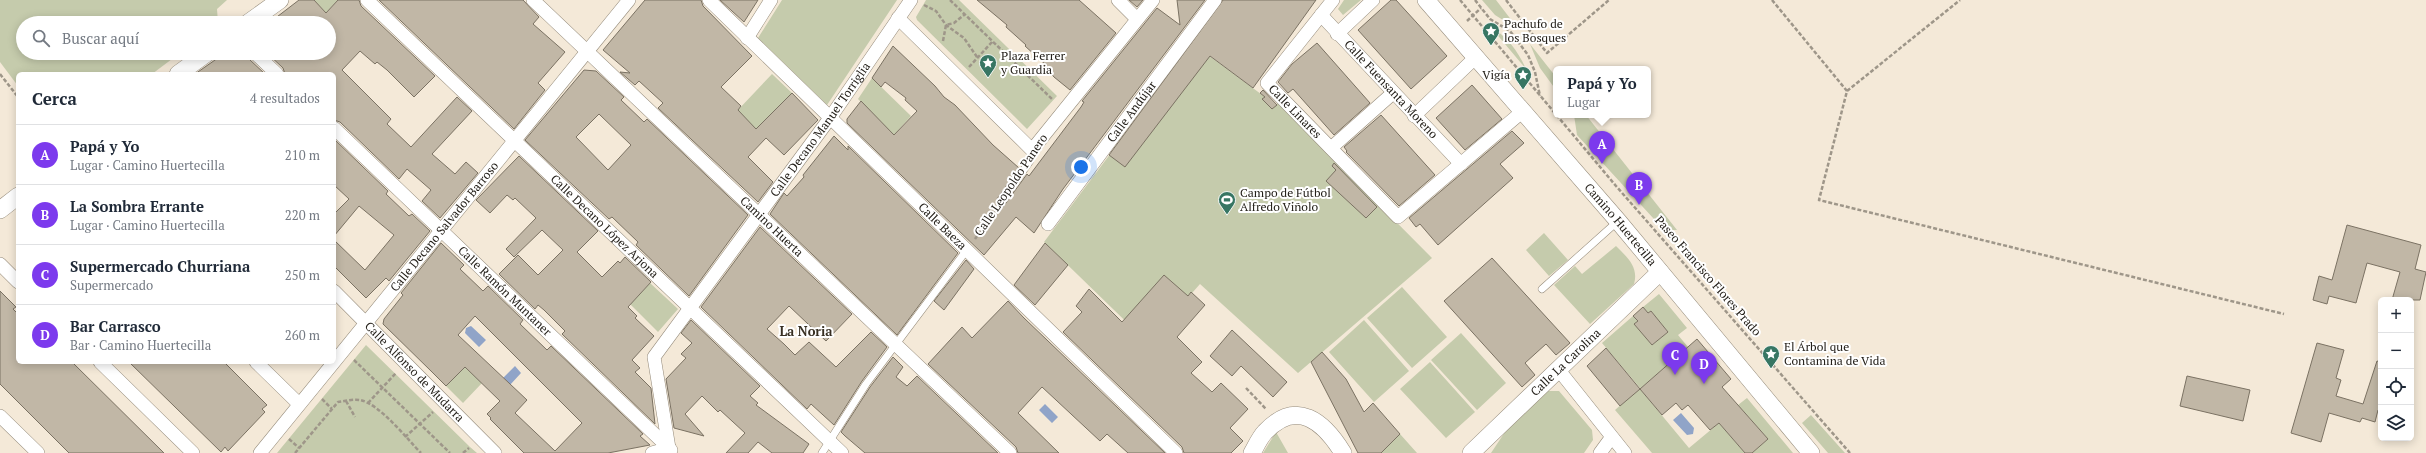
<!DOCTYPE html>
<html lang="es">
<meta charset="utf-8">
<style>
:root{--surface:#fff;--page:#f2f2f3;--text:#1f2937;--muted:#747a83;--line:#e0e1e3;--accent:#7c3aed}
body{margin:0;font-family:"PT Serif",serif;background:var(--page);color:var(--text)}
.controls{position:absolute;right:12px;bottom:12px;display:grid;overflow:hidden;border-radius:6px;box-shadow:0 2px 10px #0003}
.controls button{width:36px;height:36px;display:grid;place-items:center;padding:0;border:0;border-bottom:1px solid var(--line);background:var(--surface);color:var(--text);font:20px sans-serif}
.you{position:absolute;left:1081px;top:167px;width:14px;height:14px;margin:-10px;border:3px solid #fff;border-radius:50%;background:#1a73e8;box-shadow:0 0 0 6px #1a73e833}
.badge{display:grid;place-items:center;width:26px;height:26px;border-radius:50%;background:var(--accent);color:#fff;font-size:13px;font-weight:700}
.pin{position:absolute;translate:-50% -33px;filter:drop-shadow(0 1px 2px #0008)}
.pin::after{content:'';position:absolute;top:21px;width:14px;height:12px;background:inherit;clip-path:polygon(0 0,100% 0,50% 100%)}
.popup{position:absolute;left:1553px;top:66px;width:98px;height:52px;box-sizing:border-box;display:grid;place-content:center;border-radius:6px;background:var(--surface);filter:drop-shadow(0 1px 3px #0005);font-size:13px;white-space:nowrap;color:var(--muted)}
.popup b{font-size:15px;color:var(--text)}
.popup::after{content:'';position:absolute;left:50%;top:100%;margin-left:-8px;border:8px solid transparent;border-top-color:var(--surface)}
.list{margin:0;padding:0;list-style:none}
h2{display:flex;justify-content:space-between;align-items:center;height:52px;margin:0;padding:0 16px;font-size:17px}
h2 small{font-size:13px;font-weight:400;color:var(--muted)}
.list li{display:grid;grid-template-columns:26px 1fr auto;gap:12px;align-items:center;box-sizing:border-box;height:60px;padding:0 16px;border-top:1px solid var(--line)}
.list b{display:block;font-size:15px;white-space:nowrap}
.list p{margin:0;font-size:13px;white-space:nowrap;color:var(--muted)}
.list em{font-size:13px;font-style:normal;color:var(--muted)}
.icon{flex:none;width:22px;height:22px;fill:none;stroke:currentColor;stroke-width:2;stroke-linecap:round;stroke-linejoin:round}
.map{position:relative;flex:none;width:2426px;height:453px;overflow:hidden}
.search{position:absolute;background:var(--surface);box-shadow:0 2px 10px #0003;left:16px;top:16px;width:320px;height:44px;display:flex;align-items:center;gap:10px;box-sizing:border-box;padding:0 14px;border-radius:22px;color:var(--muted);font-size:15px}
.panel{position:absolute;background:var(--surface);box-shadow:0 2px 10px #0003;left:16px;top:72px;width:320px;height:292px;border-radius:6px}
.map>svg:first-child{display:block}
.green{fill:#c5cbac}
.water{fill:#90a4c8}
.building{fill:#c1b7a6;stroke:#7b7263;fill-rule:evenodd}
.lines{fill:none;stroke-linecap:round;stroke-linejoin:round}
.service-casing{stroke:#968c7c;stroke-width:8}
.minor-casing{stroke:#968c7c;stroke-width:14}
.tertiary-casing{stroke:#968c7c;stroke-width:18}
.path{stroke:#9e9689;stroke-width:2.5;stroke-dasharray:4 2;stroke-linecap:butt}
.service{stroke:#fff;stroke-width:7}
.minor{stroke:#fff;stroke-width:13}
.tertiary{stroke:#fff;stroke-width:17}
.labels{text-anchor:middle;stroke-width:4;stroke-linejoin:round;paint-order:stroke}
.poi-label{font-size:12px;fill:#24201a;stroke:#fff;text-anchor:start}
.street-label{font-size:12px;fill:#24201a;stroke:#fff}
.neighbourhood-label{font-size:13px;font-weight:bold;fill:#372f22;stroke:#fff}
</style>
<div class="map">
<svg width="2426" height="453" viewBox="0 0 2426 453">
<rect width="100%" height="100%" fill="#f4e9d8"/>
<!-- green -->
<path class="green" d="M0,0h227l-10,9 1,14h-195v30h157l-28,21h-134v12l-18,-24z
M314,0h24l-12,13z
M782,0h115l-70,105 -69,-67z
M926,0h33l98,96 -30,33 -110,-109 -1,-3z
M1344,0h17l-18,15 -5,-6z
M1482,0h14l23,30 -24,-15z
M1489,25c18,12 28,24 37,44z
M1193,44l72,53 -2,2 9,10 6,-6 154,155 -134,115 -98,-89 -52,59 -104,-101z
M1530,44l26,33v13l-16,-22z
M772,74l20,19 -36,36 -19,-18z
M872,78l39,38 -17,19 -36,-36z
M1574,115h12l91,115h-13l-87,-95z
M1544,233l24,27 -19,16 -23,-26z
M1616,246c11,11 23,21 18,38l-44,40 -36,-39 21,-19 7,8z
M650,283l28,26 -20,23 -28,-28z
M1402,287l45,50 -35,31 -45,-50z
M1659,294l28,34 -9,7 10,12 -48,42 49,59 30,-25 26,30h-93l-37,-43 25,-22 -38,-45 31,-27 5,5 -3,3 17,21 16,-13 -17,-21 -3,2 -5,-6z
M1364,320l45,51 -35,31 -45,-50z
M1461,333l45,50 -29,27 -46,-50z
M366,345l104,102 7,6h-200z
M472,360l10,23 -19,20 -17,-17z
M1430,362l45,50 -29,26 -46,-49z
M1548,391h11l33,39 1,10 -9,13h-93l18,-27z
M1747,398l46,55h-41l16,-14 -30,-34z
M1811,415l34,38h-17l-26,-30z
M1276,432l12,21h-25z
M1400,434l17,19h-36z"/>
<!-- water -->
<path class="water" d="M471,326l15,14 -7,7 -14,-14 1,-5z
M515,366l6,7 -11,12 -7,-7z
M1045,404l13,13 -6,6 -13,-13z
M1681,413l13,15 -1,6 -6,1 -14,-15z"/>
<!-- building -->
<path class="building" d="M299,0h15l12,13 12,-13h21l2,6 74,70 -21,21 -27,-27 -10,-8 -2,2 -15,-13 -18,19 49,49 -4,5 24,23 46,-50 15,14 -40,43 23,20 11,-12 12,11 -38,45 -18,-17 9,-11 -24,-21 -8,10 -59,-57 -6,-2v-46h-49l-2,-6 -16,-15h62v-30h-60z
M379,0h144l16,17 -6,7 32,28 -27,31 7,7 -31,39z
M645,0h56l2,6 49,50 -31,31 20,19 -3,4 18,19 36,-36 26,27 -34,35 -18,-17 -18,19 25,25 -15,20 -100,-94 5,-5 -24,-22 -4,4 -15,-13 10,1 -27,-23z
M720,0h38l-14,22z
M977,0h102l37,33 -46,57 -16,-13 -9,-10 1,-2 -21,-19 1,-1 -20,-18 1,-2z
M1129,0h14l-6,7z
M1177,0h28l-142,189 -29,44 -18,-16 -32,38 -137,-132v-4l14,-18 33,34 23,-24 -12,-11 1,-2 -21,-16 -4,5 -9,-9 21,-32 42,40 9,11 11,8 38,40 26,23 -22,31 1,7 5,1 24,-33 2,2 6,-8 46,-61 3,-5 -2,-1 75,-93 23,17z
M1223,0h93l-63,88 -43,-32 -85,111 -16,-12z
M1391,0h5l51,56 -36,33 -53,-59z
M1317,43l53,60 -36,32 -41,-46 -5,4 -10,-11 14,-18z
M225,53h22l2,6 16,15h-70z
M584,70l12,1 28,26 -3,3 23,22 3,-3 101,96 -59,81 -53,-51 2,-3 -26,-25 -3,2 -84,-79zM599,114l32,31 -23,25 -32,-33z
M1472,85l30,34 -37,31 -29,-32z
M1263,90l14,15 -5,4 -10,-10 3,-2 -5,-4z
M1381,115l54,60 -36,31 -53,-54 1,-1 -3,-4z
M1512,131l12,12 -24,21 13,14 -75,67 -18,-21 -4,3 -7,-9z
M834,136l14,14v-4l110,107 -61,82 -127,-121 14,-21 3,3 17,-19 -1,-2z
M334,139l54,52 -2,3 23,22 3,-2 18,17 -41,50 -3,-3 -20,20 -32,-32v-26l31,30 29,-35 -35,-29 -25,30v-22l15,-15 -15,-14z
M519,156l79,75 -21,21 25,25 16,-16 2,2 5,-6 26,25 -23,25 9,9 -2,2 19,18 -22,24 8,8 -5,4 16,16 4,36 -93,-90 3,-3 -21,-21 -6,-5 -3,4 -36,-35 19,-19 20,20 25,-25 -21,-20 -28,27 -8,-8 30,-31 -21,-20 -2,2 -6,-5 -17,18 -14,-13z
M1334,163l43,44 -11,11 -40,-37 10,-11 -4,-4z
M2347,225l74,20 -6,24 11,3 -6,28h-28l8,-28 -33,-9 -11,40 -27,-7 -2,8 -14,-4 6,-24 13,4z
M760,227l92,87 -26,27 -37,-35 -22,23 17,15 11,11 14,-13 27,25 35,-35 16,15 -25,34 -28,44 -23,-21 -4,5 -106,-102z
M441,243l23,22 -4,4 23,22 5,-5 35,34 -3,4 27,26 4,-4 92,88 -3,2 10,9 -42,8h-84l-34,-34 1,-1 -4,-4 13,-13 -35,-34 -19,19 -14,-14 -49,-48 1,-5 19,-24 -2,-2zM475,316l107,107 -27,28 -40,-38 12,-13 -69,-65z
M1045,243l23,22 -33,40 -21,-20z
M1492,258l78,85 -14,12 -10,-11 -21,19 10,12 -13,12 -78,-86z
M966,260l8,9 -30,41 -10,-9z
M1164,275l24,21 3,-4 14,13 -28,32 25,25 -11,11 21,19 9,-9 27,26 -18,19 13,13 -12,12h-47l-2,-6 -119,-115 19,-20 -6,-6 13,-17 33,33z
M0,291l16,16 -3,2 5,5v48h54l92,91h-95l-69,-69z
M1008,301l16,17 141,135h-37l-21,-19 -7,7 -58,-54 -24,26 41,40h-41l-2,-6 -88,-83 34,-37 10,11z
M1643,307l5,6 3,-2 17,21 -16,13 -18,-21 4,-3 -5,-5z
M691,320l69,66 -10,10 8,7 -2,2 53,39 -6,9h-31l-14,-11 -10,11h-22l19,-20 -25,-23 -2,2 -16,-16 -17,18 19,22 -30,-8 -8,-49 20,-21 -5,-4 11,-11 -11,-10z
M1232,330l55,52 -14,15 -32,-31 -9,10 -22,-20z
M1697,339l34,40 -9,8 46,52 -16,14h-7l-26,-30 -9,7 -22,-25 -6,5 -6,-7 -14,12 -22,-26z
M2317,343l27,7 -8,28 5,2 -5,16 27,8 14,-43 4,1v49l-3,-1 -3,12 -13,-4 -2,4 -31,-9 -8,29 -30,-9z
M1606,348l34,41 -20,17 -33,-40z
M1322,352l24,27 18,33 9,-9 27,31 -19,19h-23l-47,-91z
M893,357l10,10 -7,10 11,9 10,-10 81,77h-133l-20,-17 -4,-4 29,-45z
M129,362h95l43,43 -5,4 3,3 -37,39 -3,-4 -4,5z
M2187,376l63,14 -7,31 -63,-15z"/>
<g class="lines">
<defs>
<path id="service" d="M1001,202l29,-41 2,-11
M1542,289l76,-68
M822,453l44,-69 100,-133"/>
<g id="minor">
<path id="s1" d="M367,0l475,453"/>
<path id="s2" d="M533,0l477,453"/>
<path id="s3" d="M709,0l467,453"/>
<path d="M1118,0l19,19"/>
<path id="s4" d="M1333,0l-66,83 131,134 125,-106"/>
<path id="s5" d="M1321,15l140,149"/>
<path d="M898,18l134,132 121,-150"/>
<path d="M1337,34l36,-34"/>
<path d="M747,38l24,-38"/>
<path d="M255,53l22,21"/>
<path d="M1414,116l62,-59"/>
<path id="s6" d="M334,128l337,322"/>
<path d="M1331,148l62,-55"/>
<path id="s7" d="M1048,224l167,-224"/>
<path d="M0,264l18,18"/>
<path id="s8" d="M334,291l161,162"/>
<path d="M100,362l93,91"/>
<path d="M256,362l43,42"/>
<path d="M1558,369l67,84"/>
<path d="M0,416l38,37"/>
<path id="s9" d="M669,448l-15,-91 176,-239 81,-118"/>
<path id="s10" d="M260,453l369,-453"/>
<path d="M652,453l17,-5"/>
<path d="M1600,453l11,-15"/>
</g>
<g id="tertiary">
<path id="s11" d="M1426,0l192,221 193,232"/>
<path d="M248,23l32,-23"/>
<path d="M178,74l29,-21"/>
<path d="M0,210l18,-14"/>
<path d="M1252,453c4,-7 8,-16 13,-21 32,-34 59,-10 78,21"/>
<path id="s12" d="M1471,453l189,-181"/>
</g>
</defs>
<!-- service casing -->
<use href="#service" class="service-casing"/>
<!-- minor casing -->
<use href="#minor" class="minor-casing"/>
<!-- tertiary casing -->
<use href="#tertiary" class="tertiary-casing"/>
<!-- path -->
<path class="path" d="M950,0l103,100
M1460,0l156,186 234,267
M1475,0l15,19 20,12 18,24 7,17 5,24
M1506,0l41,53 62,-53
M1772,0l75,91 -28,109 465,114
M924,5l12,6 10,14 18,13 13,19
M1467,21l14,-13
M943,41l3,-16 8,-2 10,-8
M969,67l23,-25
M0,74l18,23
M1847,91l113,-91
M975,239l20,-28
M354,360l96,93
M1246,388l20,21
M322,399l10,10
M346,401l9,16
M368,403l28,-30
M405,437l28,-25
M289,439l10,9
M295,453l43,-51c7,-1 15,-3 22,-2 20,4 47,39 61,53
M463,453l6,-5"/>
<!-- service -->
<use href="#service" class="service"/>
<!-- minor -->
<use href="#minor" class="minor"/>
<!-- tertiary -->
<use href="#tertiary" class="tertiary"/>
</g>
<!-- icons -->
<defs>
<symbol id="sight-pin" viewBox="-11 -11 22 30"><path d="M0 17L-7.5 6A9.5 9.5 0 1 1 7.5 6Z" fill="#377663" stroke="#fff"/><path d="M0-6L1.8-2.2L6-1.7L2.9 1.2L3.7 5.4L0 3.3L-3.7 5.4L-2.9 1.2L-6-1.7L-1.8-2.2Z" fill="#fff"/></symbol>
<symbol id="stadium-pin" viewBox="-11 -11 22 30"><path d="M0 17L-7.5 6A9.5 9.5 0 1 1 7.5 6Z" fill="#377663" stroke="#fff"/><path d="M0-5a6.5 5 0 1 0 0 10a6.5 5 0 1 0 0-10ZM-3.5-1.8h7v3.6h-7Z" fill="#fff"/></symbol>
</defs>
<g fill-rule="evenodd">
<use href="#sight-pin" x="1481" y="21" width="20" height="27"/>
<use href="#sight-pin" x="978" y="53" width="20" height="27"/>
<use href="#sight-pin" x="1513" y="65" width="20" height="27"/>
<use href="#stadium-pin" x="1217" y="190" width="20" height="27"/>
<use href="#sight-pin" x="1761" y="344" width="20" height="27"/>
</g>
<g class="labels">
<!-- poi labels -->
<g class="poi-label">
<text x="1504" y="28">Pachufo de<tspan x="1504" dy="14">los Bosques</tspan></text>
<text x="1001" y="60">Plaza Ferrer<tspan x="1001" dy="14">y Guardia</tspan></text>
<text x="1510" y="79" text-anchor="end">Vigía</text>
<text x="1240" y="197">Campo de Fútbol<tspan x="1240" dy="14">Alfredo Viñolo</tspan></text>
<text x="1784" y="351">El Árbol que<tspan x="1784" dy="14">Contamina de Vida</tspan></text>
</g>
<!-- street labels -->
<g class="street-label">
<text dy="4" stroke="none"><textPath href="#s5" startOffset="102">Calle Fuensanta Moreno</textPath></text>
<text dy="4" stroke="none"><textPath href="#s7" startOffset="140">Calle Andújar</textPath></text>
<text dy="4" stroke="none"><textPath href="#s4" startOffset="146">Calle Linares</textPath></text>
<text dy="4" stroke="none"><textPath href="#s9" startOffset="374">Calle Decano Manuel Torriglia</textPath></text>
<text transform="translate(1011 185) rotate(-56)" y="4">Calle Leopoldo Panero</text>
<text dy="4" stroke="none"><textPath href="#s11" startOffset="297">Camino Huertecilla</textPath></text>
<text dy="4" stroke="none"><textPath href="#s10" startOffset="292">Calle Decano Salvador Barroso</textPath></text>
<text dy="4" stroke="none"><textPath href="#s2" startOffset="329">Camino Huerta</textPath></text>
<text dy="4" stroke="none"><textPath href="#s1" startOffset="328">Calle Decano López Arjona</textPath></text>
<text dy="4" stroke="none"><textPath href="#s3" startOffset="325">Calle Baeza</textPath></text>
<text transform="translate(1708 276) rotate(49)" y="4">Paseo Francisco Flores Prado</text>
<text dy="4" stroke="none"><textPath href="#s6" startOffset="236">Calle Ramón Muntaner</textPath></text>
<text dy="4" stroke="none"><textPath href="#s12" startOffset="131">Calle La Carolina</textPath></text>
<text dy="4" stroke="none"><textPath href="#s8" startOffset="114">Calle Alfonso de Mudarra</textPath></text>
</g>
<!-- neighbourhood labels -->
<g class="neighbourhood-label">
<text x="806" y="336">La Noria</text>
</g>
</g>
</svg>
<div class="controls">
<button>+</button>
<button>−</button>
<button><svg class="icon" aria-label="locate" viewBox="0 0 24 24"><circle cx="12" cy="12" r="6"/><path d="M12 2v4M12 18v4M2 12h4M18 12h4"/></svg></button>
<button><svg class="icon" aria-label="layers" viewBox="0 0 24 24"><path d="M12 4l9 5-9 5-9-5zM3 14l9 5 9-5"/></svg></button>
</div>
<div class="you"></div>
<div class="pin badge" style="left:1602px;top:164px">A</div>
<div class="popup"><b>Papá y Yo</b>Lugar</div>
<div class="pin badge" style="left:1639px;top:205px">B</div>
<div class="pin badge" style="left:1675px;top:375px">C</div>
<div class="pin badge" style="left:1704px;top:384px">D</div>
<div class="search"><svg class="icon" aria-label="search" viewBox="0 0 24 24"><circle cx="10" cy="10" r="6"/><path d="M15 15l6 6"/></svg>Buscar aquí</div>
<section class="panel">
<h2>Cerca<small>4 resultados</small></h2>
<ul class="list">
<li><span class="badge">A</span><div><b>Papá y Yo</b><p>Lugar · Camino Huertecilla</p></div><em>210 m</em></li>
<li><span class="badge">B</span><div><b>La Sombra Errante</b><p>Lugar · Camino Huertecilla</p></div><em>220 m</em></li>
<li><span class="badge">C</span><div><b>Supermercado Churriana</b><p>Supermercado</p></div><em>250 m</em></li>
<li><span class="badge">D</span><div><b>Bar Carrasco</b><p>Bar · Camino Huertecilla</p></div><em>260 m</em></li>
</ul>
</section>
</div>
